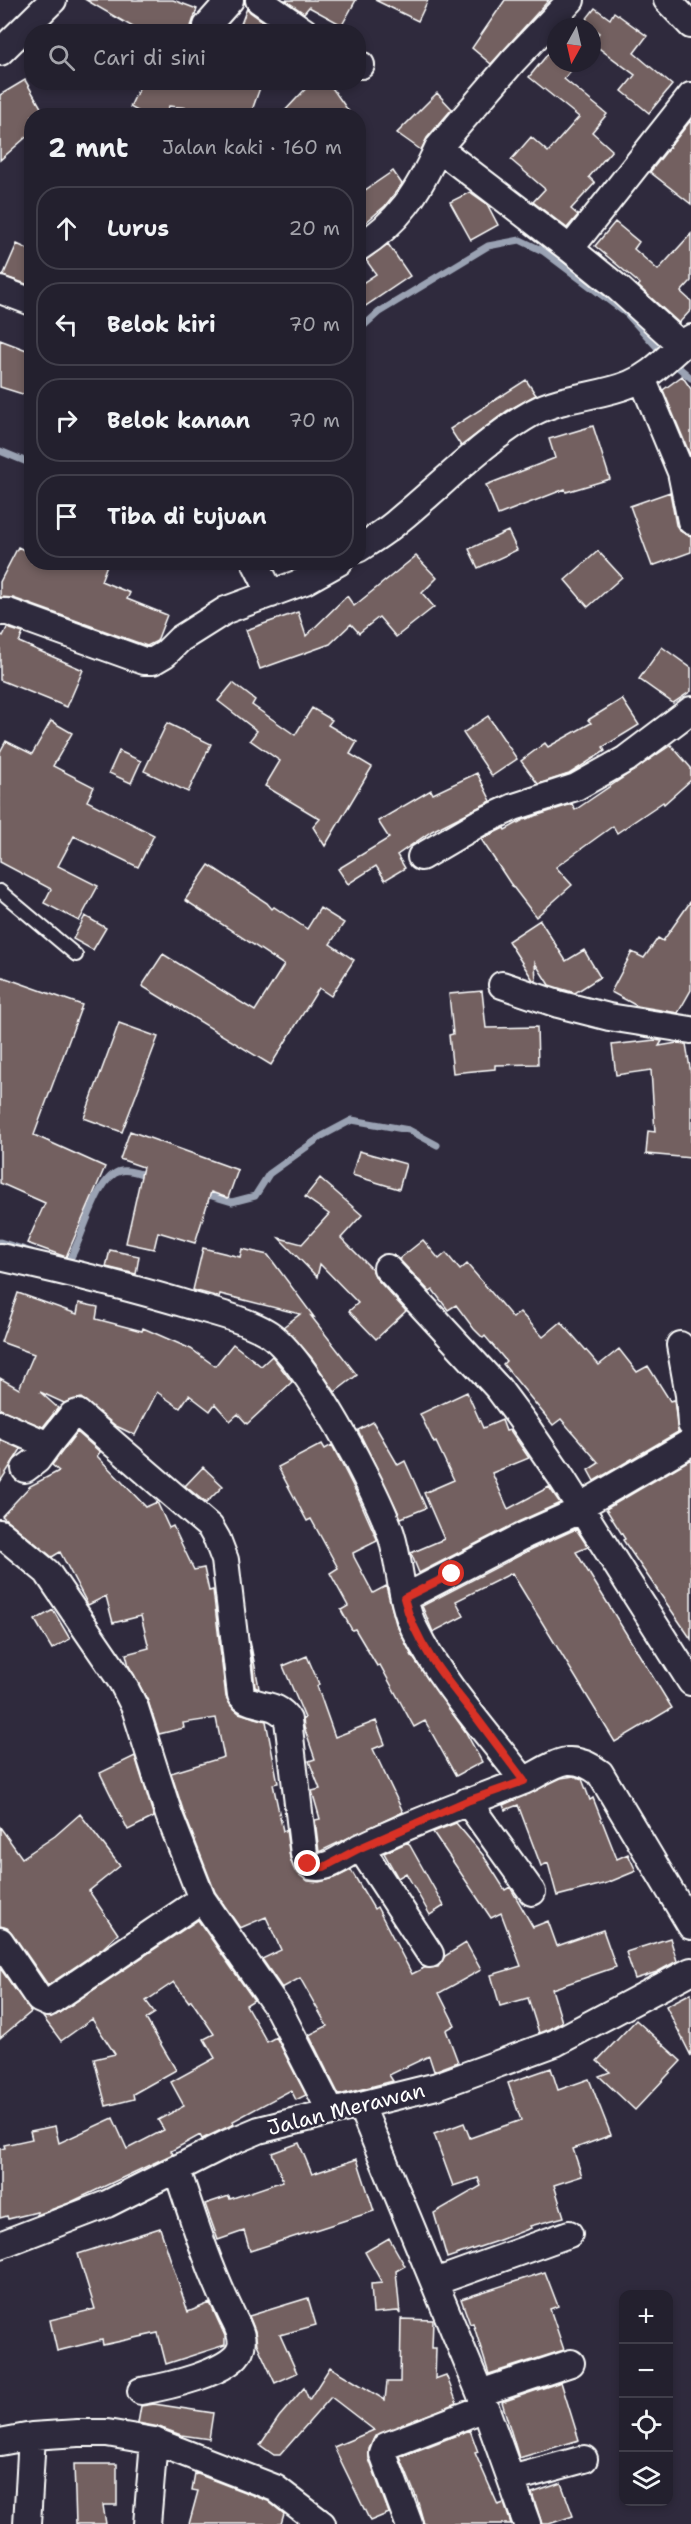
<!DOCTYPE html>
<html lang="id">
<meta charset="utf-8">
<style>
:root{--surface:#23202e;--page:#2b2836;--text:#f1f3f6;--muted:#a3a3aa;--line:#403e4a}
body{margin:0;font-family:"Shantell Sans",sans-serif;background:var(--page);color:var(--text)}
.controls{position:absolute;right:18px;bottom:18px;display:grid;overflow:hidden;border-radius:12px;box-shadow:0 3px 9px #0003}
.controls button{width:54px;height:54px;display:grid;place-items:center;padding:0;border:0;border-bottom:2px solid var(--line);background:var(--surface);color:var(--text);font:30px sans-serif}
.compass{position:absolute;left:547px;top:18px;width:54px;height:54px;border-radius:50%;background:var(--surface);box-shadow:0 3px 9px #0003;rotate:188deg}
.stop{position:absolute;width:18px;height:18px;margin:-14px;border:4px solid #d93025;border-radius:50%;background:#fff}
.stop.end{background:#d93025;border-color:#fff;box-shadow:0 2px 6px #0008}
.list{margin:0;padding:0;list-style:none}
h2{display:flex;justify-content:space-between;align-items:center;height:78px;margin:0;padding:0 24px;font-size:26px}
h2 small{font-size:20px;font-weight:400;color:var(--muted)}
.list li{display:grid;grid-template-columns:39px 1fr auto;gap:18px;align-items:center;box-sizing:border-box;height:84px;margin:0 12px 12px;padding:0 12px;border:2px solid var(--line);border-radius:24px}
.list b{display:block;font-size:22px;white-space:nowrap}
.list em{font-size:20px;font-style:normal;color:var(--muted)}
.icon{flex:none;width:33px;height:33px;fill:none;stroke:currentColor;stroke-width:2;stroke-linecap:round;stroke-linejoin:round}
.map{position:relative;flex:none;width:691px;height:2524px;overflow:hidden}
.search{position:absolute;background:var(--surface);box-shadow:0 3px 9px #0003;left:24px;top:24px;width:342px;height:66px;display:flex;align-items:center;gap:15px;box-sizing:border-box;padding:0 21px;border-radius:24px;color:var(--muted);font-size:22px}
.panel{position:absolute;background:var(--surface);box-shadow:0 3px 9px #0003;left:24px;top:108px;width:342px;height:462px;border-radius:24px}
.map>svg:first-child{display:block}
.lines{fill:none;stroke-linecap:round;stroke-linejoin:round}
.stream{stroke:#9aa2b3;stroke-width:7}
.building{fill:#736160;stroke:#fff;stroke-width:1.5}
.service-casing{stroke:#fff;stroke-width:16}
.minor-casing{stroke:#fff;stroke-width:30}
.service{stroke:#2f2a3d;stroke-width:12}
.minor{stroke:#2f2a3d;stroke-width:26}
.route{stroke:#d93025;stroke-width:8}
.labels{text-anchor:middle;stroke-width:5;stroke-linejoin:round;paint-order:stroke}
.street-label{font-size:21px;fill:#fff;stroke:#2f2a3d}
</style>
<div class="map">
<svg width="691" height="2524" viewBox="0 0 691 2524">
<rect width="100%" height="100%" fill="#2f2a3d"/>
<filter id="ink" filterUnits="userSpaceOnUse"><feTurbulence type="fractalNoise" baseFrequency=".0167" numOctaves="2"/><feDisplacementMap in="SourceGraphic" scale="12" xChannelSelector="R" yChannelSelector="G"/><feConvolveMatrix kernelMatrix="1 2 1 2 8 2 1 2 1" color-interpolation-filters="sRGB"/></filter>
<g filter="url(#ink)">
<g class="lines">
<!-- stream -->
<path class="stream" d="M358,331l21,-19 109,-66 32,-6 23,11 84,63 37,41
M672,362l19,16
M0,451l32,13
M202,1193l30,9 23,-6 14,-22 53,-38 30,-16 57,10 28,15
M0,1242l32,10
M65,1266c17,-18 29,-90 56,-95 9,-2 19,3 27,5"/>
</g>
<!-- building -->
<path class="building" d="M86,0h87l24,9 -8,23h-58l2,-5z
M285,0h71l-14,25 -33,-18 -5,6z
M375,0h53l-10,21z
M505,0h44l-58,64 -19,-16z
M247,8l3,4 28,20h-40z
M595,8l15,11 4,-7 33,24 -13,17 38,32 -23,28 -27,-22 13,-16 -43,-32 7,-10 -15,-11z
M556,44v19h21l-13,16 43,35 -15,18 20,18 -23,27 6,6 -24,26 7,6 -11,13 -34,-26 12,-13 -34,-29 20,-23 17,15 31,-35 -50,-40z
M25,80l18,31 -11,5v16l-32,28v-65z
M142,82h120l-12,34h-52l1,-7 -30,-3 -4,10h-18l-17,-9z
M312,82h16l24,34h-72z
M437,93l15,16 -25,29 -6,12 -24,-17z
M691,120v84l-41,-32z
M393,171l9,13 -17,22 -27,23v-34z
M470,192l17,12 11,21 -27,15 -21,-38z
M615,222l24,20 -5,7 24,21 33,-36v47l-10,11 10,9v9l-12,13 -41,-37 2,-2 -45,-38z
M17,244l15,7v35l-29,-10z
M388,244l22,32 -52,35v-25l18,-12 -10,-14z
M0,340l32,12v45l-32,-10z
M682,376l9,13v68l-28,-67z
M526,380l10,15 -29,16 -46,35 -11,-17z
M593,426l17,53 -44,13 -1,-3 -67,26 -12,-30 69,-27 -6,-19z
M670,492l6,33 4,6 11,5v16l-39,14 -22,-60z
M508,531l9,19 -39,18 -9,-19z
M18,547l14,7v8h76l-7,19 29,12 -3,6 40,16 -10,26 -10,5 -134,-48 -13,-1v-15z
M598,551l24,26 -34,30 -23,-27z
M416,556l21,22 -15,15 12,14 -38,30 -17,-20 -20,16 -8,-9 -21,20 -70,25 -14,-39 52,-18 8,24 41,-40 7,10z
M7,628l16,5 -4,9 64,28 -16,37 -67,-27v-46l3,2z
M662,647l29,21v23l-18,12 -34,-24z
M233,683l22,17 -3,5 43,30 17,-27 20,12 -4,5 29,17 -7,12 22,13 -47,79 -12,-19 7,-8 -55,-33 15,-25 -30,-21 7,-9 -39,-30z
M622,699l17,26 -36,22 2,4 -36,23 -31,10 -17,-23 24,-18 3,4 43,-24 -3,-3z
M488,716l29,43 -25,17 -29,-43z
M51,721l21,12 -19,33 41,21 -7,14 67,34 -16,32 -64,-31 -16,30 40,20 -19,35 -35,-18 7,-14 -51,-27v-110l6,-11 26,13z
M167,723l44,21 -23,48 -44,-21z
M671,745l20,23v12l-27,24 -1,-2 -46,31 -4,-7 -57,41 16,18 -36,32 -26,-34 -29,-44 23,-11 1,2 18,-10 49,-16 3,6z
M119,751l22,10 -10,22 -22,-10z
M477,773l14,28 -59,30 -35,24 8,13 -20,12 -9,-14 -28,18 -10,-15 51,-31 -11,-17 53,-31 2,4z
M209,865l58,38 5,6 2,-2 33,22 13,-21 24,15 -14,21 24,16 -23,36 -12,-8 -48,77 -129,-79 21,-32 92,57 29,-46 -99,-65z
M691,901v89l-13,23 -41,-7 -26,-14 21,-40 12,6 14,-20 5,3z
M85,916l21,12 -13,22 -20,-11z
M540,920l26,41 18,-11 16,27 -25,16 -26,-8 -14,-22 1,18 -3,-1 -25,-39z
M0,976l82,29 -48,130 71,32 -39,90 -39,-14 18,-40 -45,-20z
M482,991l4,37 51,-1 1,37 -43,1v4l-42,4 -4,-38 4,-1 -4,-40z
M119,1023l39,14 -36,95 -38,-14z
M655,1040l7,1 -3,5 18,-3 9,1 5,30v84l-45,-4 2,-23 7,1 -4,-62 -35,5 -4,-30z
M130,1131l108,39 -10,28 -17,-6 -16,51 -37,-11 -4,17 -28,-6 17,-76 -23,-8z
M359,1151l47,13 -7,25 -47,-14z
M320,1178l42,37 -21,23 31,31 4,9 30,33 -30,28 -27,-28 9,-8 -38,-39 -3,13 -38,-39 23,6 27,-30 -24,-17z
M423,1240l16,19 7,-6 14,17 7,-6 46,54 7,-6 23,25 18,-15 38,43 20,-16 18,23 11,-6 22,35 4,-1 4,32 -84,49 -6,-11 11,-7 -38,-44 -8,6 -50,-61 3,-3 -21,-25 -2,2 -9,-9 -18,-24 -8,5 -15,-20 -3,2 -31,-33z
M203,1248l37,9 2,-8 26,6 46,62 -3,-1 46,59 -22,17 -24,-35 -28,-30 17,-13 -80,-20 -1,3 -26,-7z
M110,1250l29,6 -3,18 -30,-7z
M18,1293l59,21 2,-11 19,4 -2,12 46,12 1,-3 48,21 24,17 18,-22 28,22 11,-10 20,26 -45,42 -9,-10 -8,7 -15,-17 -5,7 -21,-16 -9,13 -23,-16 -22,43 -19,-9 -35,-28 -17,5 -24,-11 18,16 -15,19 -43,-18v-31l19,11 15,-35 -33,-12z
M467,1392l16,36 19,-8 4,11 4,-1 19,28 -37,15 16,36 41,-22 11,16 -42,19 -99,51 -8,-20 33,-14 -20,-46 30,-13 -18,-38 -2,1 -14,-29z
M373,1422l25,43 7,-4 21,47 -25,10 -43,-88z
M77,1432l23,20 -3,4 49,51 11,-5 12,26 4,-2 21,44 10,-2 5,23 4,-1 13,107 5,9 8,7 27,8 12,62 -5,1 10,47 3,-1 4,28 5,13 13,10 11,1 16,-4 16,-8 23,39 3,-2 35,67 12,-6 14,-1 7,-11 21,-13 15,27 -42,23 16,32 -9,5 12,32 -24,9 -5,-15 -40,19 4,6 -54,14 -30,-60 18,-9 -27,-48 -18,10 -20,-29 19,-9 -15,-33 -26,11 -25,-36 -32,-82 -12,-37 53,-16 -8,-39 -33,5 1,5 -25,6 -11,-33 -19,-35 -3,-12 23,-6 -8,-32 -28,7 -7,-27 -18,9 -28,-53 -8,5 -50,-41 28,-30 29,-15 -7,-6z
M0,1440l21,9 -21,33z
M322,1444l3,5 7,-4 25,49 20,45v2l-24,12 1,4 19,36 13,-7 10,38 16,32 53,75 17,31 -26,14 -31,-55 -11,6 -34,-62 -3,1 -22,-37 -3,1 -11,-20 7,-4 -18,-33 8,-5 -27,-49 -4,2 -29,-54z
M691,1459v180l-68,-99 2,-1 -19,-30z
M203,1467l20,19 -17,17 -21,-17z
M576,1529l12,18 -12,5 96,156 -57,34 -103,-169 -56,28 8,15 -31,16 -11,-26 110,-57z
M53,1610l17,29 -18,10 -17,-29z
M250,1641l8,41 1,7 -4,-2z
M307,1656l12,28 -2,2 18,51 41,-16 9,23 -12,5 30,63 -84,40 -4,-32 5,-1 -8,-28 8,-2 -11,-28 6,-2 -11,-32 -1,-8 2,-1 -22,-52z
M135,1756l19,61 -26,13 -28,-57z
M574,1776l8,3 8,21 3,-2 24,61 11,-5 8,17 -29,12 -50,13 -9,-33 -7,3 -23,-61 -13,5 -2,-5 58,-27z
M80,1814l40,52 -31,25 29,43 -15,14 -55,37 -36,-52 -5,-5 -7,-2v-99l22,31 33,-22z
M456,1823l27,32 22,35 5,-3 23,40 15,-6 9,25 46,-16 13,37 -64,22 10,33 -13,7 -10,4 -11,-35 -28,8 -9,-31 30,-9 -20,-53 -10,5 -58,-86z
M408,1842l36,64 -14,9 -24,-42 -8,5 -14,-25z
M198,1920l56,80 -8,5 21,37 9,-5 30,58 -10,5 -5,-10 -58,31 1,3 -32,15 -2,-4 -29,16 2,3 -104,49 -32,12v-3l-29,7 -1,-3 -7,2v-69l5,-1 -1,-3 28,-6 -2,-8 25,-5 4,17 54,-25 14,31 37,-19 -6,-10 26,-14 -13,-24 44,-24 -11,-19 10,-5 -23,-34 -2,2 -15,-20 -28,19 9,12 -9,6 30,51 -43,24 1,5 -28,7 -12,-47 21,-5 -23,-35 -31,22 -18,-24 13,-2z
M670,1938l7,23 -20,11 -22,7 -9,-27z
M0,1968l31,44 -31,26z
M691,1993v63l-25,-50z
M636,2020l45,41 -46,49 -36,-34 11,-4 -13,-11z
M551,2068l7,22 31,-11 22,56 -38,14 9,27 -28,9 10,32 -34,9 1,2 -34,13 -50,17 -13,-45 47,-27 -3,-8 -25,8 -19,-52 30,-11 6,15 51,-18 -13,-37z
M299,2143l13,31 45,-15 17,52 -124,40 -6,-20 -26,9 -13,-36 24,-8 1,3 53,-18 -11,-28z
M160,2228l28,84 22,-9 15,33v9l-59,19 -8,-31 -55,12 -1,-5 -45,11 -7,-31 45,-11 -17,-55z
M389,2238l16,28 -9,5 4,43 -2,-3 -25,2 -2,-29 11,-1 -17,-31z
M545,2272l13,34 -8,3 14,41 -75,24 -16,-51 -3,1 -9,-25z
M308,2298l8,27 -36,10 17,38 -22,10 -18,-39 -2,-13 -6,-15z
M401,2319l32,1 -1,28h4l-1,31 11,-4 11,28 -82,33 -6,13v10l20,54 -19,8 -36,-74 40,-17 -43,-33 -51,58h-6l-14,-10 19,-28 25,-29 5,12 21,-33 55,33 2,-18h13z
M561,2382l18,58 -60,18 -17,-56z
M154,2404l59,9 -4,26 -28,-4 -22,-8 -21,-4 3,-17z
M470,2430l8,22 -3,1 23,52 6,-2 7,21h-87l-7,-25 -17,-42z
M74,2464h43v41h-14l3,19h-30z
M195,2473l73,28 16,13 -3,10h-92l9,-33 -6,-1z
M561,2483l12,33 -24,8h-7l-10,-31z"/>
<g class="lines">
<defs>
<path id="service" d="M0,891l76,64"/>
<path id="minor" d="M259,0l46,32
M667,0l24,25
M207,26l23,-26
M0,52l53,-52
M358,64l3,1
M438,148l75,-87 58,-61
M358,248c41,-26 60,-56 80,-100l132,101 47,38 64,58
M570,249l121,-153
M0,290l32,12
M642,378l39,94 10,49
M358,549c14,-9 29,-18 41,-29 44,-36 85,-80 135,-108 30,-16 65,-15 96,-28 25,-10 40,-31 61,-46
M255,562l16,32
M0,612h8l136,49h9l12,-7 15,-15 46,-29 79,-29 34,-19
M421,857l58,-34 35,-16 62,-20 50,-28 65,-49
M502,985l56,19 51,13 82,13
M0,1257c63,14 127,29 189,48 25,7 54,14 77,27 38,21 111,159 125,202 10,32 9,67 24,96 25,51 74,105 109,151
M387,1268l111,120 26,35 37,54 130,205
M680,1345l9,50 2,29
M0,1424l48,21 24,-30 6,-2 132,114 7,12 8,21 16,135c12,14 36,5 47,25l16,134 2,7 5,5c17,5 35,-12 50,-19 52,-25 106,-44 160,-65 15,-6 31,-19 46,-21 13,-1 23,4 33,12l91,153
M25,1469l12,-9 11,-15
M579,1507l112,-65
M0,1533l47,39 75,110 13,26 34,107 33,84 77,111 52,102
M404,1598l121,-63 56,-25
M467,1801l65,91
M360,1847l70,107
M0,1941l39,58 9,4 154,-104
M361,2106l119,287 47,131
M0,2245l107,-41 121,-61 31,-13 178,-44 118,-43 136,-72
M435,2282l134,-48
M141,2391c23,-4 90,-18 99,-41 6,-13 -5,-27 -10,-39 -22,-45 -37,-93 -53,-141
M480,2393l91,-30
M0,2442l32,-6 46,-3h29l47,8 121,47 47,36
M511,2479l73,-20
M27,2524l5,-88
M147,2524l7,-83
M409,2524l-26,-70 3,-8 99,-38"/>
</defs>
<!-- service casing -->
<use href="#service" class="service-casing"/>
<!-- minor casing -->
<use href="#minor" class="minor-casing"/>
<!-- service -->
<use href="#service" class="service"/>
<!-- minor -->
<use href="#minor" class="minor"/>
</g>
</g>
<g class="lines" filter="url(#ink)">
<!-- route -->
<path class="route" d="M308,1864l7,4 9,-1 36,-19 107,-47 57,-20c-16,-21 -32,-43 -48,-64 -29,-36 -61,-73 -72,-119l48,-24"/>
</g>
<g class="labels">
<!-- street labels -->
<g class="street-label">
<text transform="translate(346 2109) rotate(-14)" y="7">Jalan Merawan</text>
</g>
</g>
</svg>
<div class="controls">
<button>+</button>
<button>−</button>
<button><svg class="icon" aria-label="locate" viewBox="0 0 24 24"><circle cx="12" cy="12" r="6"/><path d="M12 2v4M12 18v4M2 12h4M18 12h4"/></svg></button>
<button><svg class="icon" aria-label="layers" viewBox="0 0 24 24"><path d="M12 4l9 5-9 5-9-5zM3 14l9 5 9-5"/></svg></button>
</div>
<svg class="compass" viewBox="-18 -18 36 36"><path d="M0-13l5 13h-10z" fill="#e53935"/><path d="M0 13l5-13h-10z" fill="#a3a3aa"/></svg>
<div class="stop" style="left:452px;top:1574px"></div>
<div class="stop end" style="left:308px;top:1864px"></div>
<div class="search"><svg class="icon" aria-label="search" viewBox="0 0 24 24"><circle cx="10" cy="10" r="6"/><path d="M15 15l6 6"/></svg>Cari di sini</div>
<section class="panel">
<h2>2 mnt<small>Jalan kaki · 160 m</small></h2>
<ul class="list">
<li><svg class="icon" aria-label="ahead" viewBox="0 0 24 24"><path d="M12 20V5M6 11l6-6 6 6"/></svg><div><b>Lurus</b></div><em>20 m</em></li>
<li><svg class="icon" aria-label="left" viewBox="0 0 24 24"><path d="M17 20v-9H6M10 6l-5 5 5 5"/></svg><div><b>Belok kiri</b></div><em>70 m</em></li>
<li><svg class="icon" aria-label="right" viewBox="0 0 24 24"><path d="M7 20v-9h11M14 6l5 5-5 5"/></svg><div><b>Belok kanan</b></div><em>70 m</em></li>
<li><svg class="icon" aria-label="arrive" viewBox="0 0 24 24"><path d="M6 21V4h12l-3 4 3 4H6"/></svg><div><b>Tiba di tujuan</b></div></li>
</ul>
</section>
</div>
